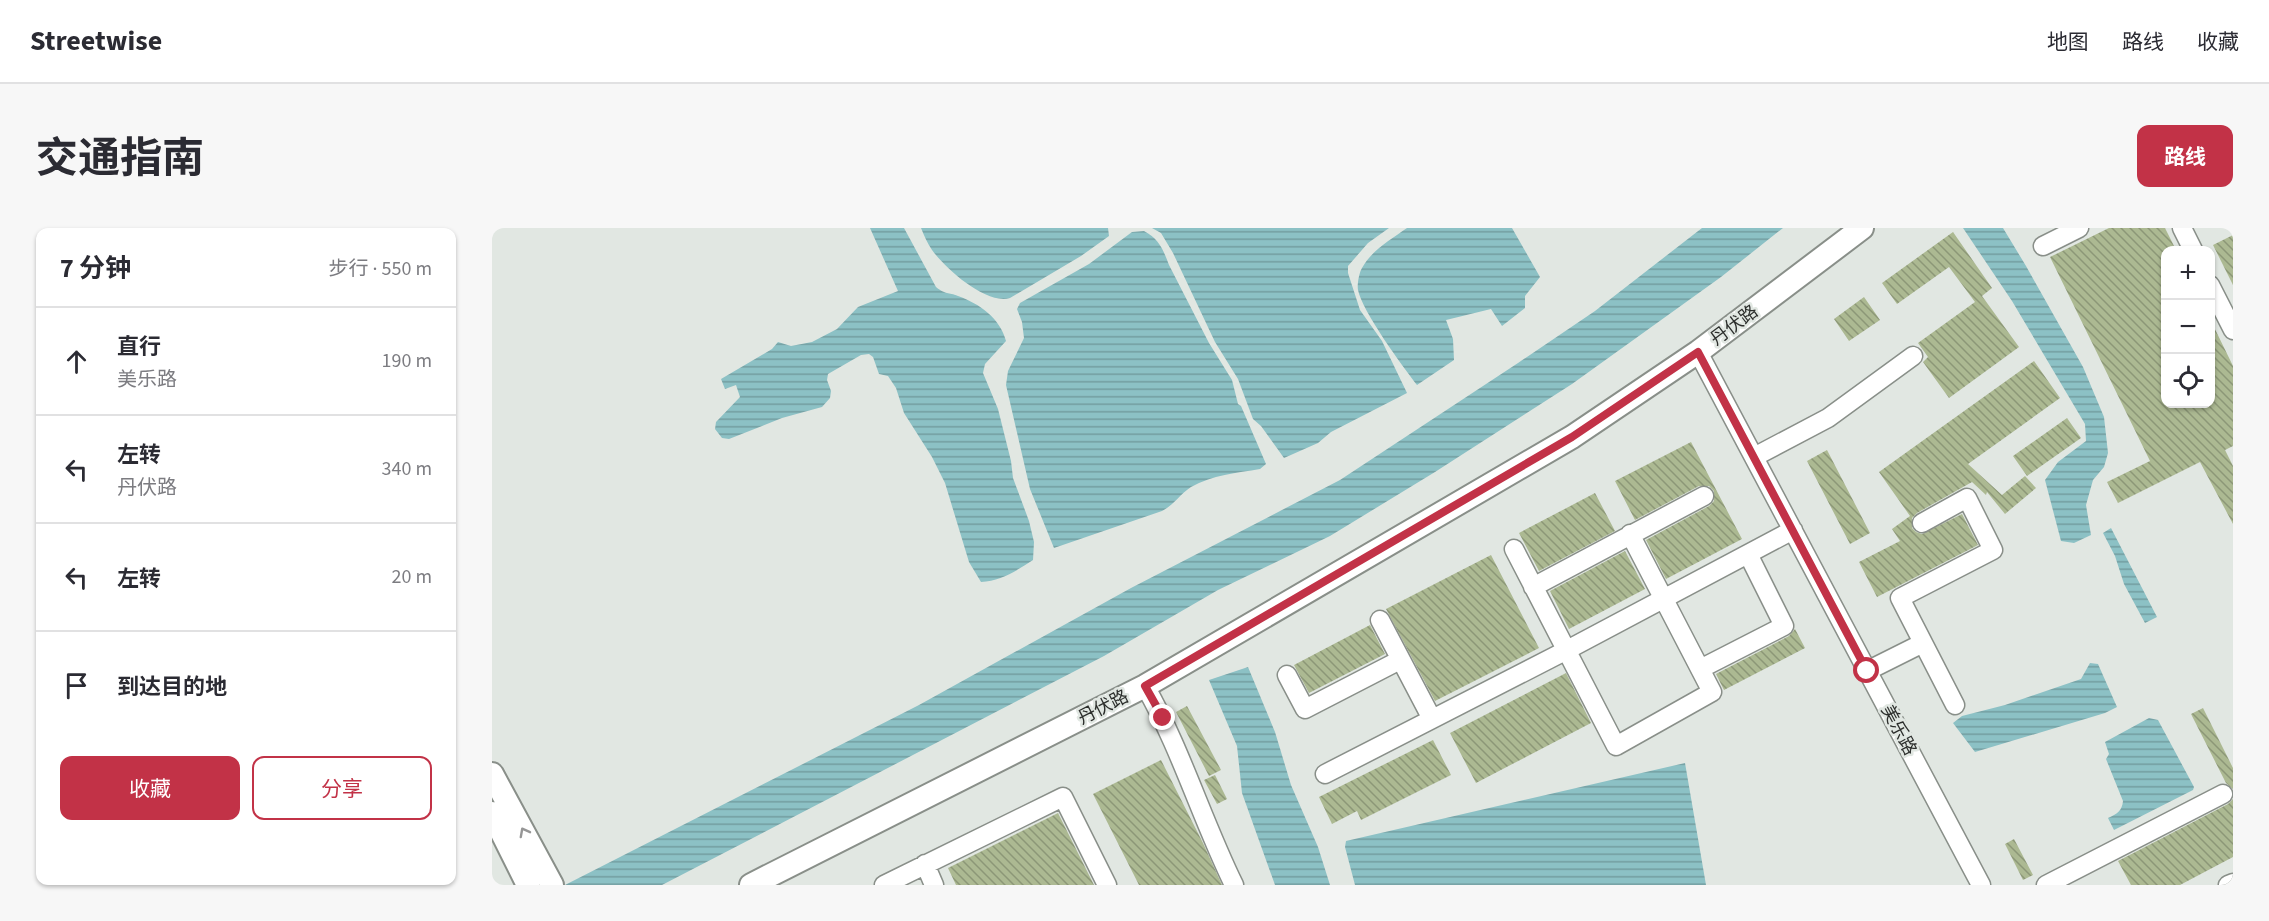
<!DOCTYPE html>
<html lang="zh">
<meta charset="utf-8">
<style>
:root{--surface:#fff;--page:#f7f7f7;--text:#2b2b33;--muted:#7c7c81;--line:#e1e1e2;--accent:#c23247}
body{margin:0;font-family:"Source Sans 3","Noto Sans SC",sans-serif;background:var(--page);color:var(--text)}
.controls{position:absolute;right:18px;top:18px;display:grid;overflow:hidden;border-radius:12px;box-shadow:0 2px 4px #0004}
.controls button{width:54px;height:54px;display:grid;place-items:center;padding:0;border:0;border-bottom:2px solid var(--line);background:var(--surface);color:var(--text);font:30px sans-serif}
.stop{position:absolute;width:18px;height:18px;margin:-14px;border:4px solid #c23247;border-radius:50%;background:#fff}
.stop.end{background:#c23247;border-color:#fff;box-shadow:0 2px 6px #0008}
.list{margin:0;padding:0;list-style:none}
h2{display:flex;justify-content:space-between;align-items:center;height:78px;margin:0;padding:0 24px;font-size:26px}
h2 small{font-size:20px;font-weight:400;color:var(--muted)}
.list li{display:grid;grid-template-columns:39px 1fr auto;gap:18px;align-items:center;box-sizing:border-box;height:108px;padding:0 24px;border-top:2px solid var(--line)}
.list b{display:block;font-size:22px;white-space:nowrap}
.list p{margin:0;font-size:20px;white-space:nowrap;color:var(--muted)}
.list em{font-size:20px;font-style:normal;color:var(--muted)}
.actions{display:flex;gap:12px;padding:18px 24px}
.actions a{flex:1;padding:14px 0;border:2px solid var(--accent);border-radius:12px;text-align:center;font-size:21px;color:var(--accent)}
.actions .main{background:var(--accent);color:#fff}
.icon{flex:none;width:33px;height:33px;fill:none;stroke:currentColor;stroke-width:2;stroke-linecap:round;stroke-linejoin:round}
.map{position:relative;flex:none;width:1741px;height:657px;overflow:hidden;border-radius:12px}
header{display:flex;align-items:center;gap:36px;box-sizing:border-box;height:84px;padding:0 30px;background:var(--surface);border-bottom:2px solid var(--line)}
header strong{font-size:28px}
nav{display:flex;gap:33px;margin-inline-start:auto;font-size:21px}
.intro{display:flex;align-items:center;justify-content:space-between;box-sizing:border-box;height:144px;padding:0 36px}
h1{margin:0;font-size:42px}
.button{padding:15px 27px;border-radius:12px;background:var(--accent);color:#fff;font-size:21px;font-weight:700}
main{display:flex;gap:36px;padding:0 36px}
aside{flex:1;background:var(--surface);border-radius:12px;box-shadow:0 2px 4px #0004}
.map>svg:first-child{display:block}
.water{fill:url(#water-rules)}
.building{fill:url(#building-back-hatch)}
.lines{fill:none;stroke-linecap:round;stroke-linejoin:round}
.minor-casing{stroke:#898f89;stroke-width:21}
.major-casing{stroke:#898f89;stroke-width:26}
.minor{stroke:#fff;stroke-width:18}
.major{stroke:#fff;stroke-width:22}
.oneway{stroke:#969696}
.route{stroke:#c23247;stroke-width:8}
.labels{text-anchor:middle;stroke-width:5;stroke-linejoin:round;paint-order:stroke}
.street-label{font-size:18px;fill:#2c2e2c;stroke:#e1e7e2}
</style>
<header>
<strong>Streetwise</strong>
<nav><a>地图</a><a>路线</a><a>收藏</a></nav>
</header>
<div class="intro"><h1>交通指南</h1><a class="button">路线</a></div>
<main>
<aside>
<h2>7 分钟<small>步行 · 550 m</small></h2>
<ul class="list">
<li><svg class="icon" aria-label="ahead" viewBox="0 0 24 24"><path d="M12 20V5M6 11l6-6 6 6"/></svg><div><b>直行</b><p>美乐路</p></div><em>190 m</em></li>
<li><svg class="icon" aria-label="left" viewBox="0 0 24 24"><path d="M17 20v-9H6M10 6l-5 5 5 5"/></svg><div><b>左转</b><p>丹伏路</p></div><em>340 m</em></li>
<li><svg class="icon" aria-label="left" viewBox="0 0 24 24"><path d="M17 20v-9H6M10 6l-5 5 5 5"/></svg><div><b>左转</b></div><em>20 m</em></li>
<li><svg class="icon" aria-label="arrive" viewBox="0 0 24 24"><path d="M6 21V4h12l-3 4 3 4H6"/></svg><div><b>到达目的地</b></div></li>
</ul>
<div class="actions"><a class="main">收藏</a><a>分享</a></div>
</aside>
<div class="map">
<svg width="1741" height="657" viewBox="0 0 1741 657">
<defs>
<pattern id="water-rules" width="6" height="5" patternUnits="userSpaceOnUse" patternTransform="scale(1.5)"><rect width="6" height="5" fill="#8cc1c5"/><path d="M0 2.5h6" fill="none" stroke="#739da0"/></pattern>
<pattern id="building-back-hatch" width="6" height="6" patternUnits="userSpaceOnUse" patternTransform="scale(1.5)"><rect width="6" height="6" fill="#acb992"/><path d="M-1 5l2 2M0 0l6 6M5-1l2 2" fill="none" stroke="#8c9777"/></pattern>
</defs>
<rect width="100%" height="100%" fill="#e1e7e2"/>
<!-- water -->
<path class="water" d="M378,0h34l32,59c10,8 12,5 22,9 22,8 42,22 48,45l-21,23 -2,9 15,36 13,52 2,17 16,43 5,21 -1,18c-17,11 -32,21 -52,22l-12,-20 -24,-79 -13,-26 -28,-44 -8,-25 -8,-12 -9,-2 -6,-17 -4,-3 -8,1 -33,19 -1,6 4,11 -1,7 -8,9 -40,11 -53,21 -7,-1 -7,-9 1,-7 24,-25 -4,-12 -11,4 -4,-10 51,-30 6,-7 13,4 21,-4 25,-13 21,-22 40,-16z
M429,0h187l1,8 -28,20 -71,42c-24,7 -64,-29 -78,-48 -5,-7 -8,-15 -11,-22z
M660,0h237l-21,15 -20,23v7l12,37 22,31 25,52 -76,39 -13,11 -34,15 -23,-32 -8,-7 -15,-40 -23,-37 -42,-89 -12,-20z
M915,0h105l28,49 -15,19v12l-23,18 -11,-17 -45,11 7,19 1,21 -37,25c-14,-18 -55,-74 -59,-95 -1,-5 1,-17 4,-22 10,-18 28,-28 45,-40z
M1210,0h81l-62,49 -149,107 -137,88 -105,64 -112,54 -114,66 -442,229h-97l354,-180 212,-117 209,-108 178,-117 77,-52z
M1471,0h40l23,38 57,101 21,50 4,36 -4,14 -11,13 -7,25 5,30 -17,8 -13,-2 -16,-61 13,-18 28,-21 -1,-17 -73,-123z
M652,3c15,8 19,18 25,34l40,78 23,37 6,24 3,2 25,58 -6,5c-23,4 -48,6 -69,18 -11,7 -17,18 -29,24l-108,37 -24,-59 -24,-104 2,-14 16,-33 -2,-16 -5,-13 3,-6 69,-39 43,-32z
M1619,300l46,89 -12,6 -21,-39 -9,-28 -12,-23z
M1598,435l8,1 19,43 -12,6 -130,39 -22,-29 9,-7 43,-11 76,-26z
M756,439l27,65 16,53 27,62 12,38h-55l-33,-92 -5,-47 -28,-66z
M1657,490l9,2 36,67 -1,3 -79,40 -6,-12c9,-4 14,-7 15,-17l-17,-42 3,-5 -4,-12z
M1193,535l21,122h-351l-10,-38 1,-6z"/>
<!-- building -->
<path class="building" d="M1617,0h56l11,22h-10v154h45v-83l22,45v80l-8,4 8,16v58l-33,-62 -82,41 -11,-21 43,-21 -100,-204z
M1461,4l39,56 -10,8 37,51 -70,51 -26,-36 5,-5 -10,-14 57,-41 -26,-35 -52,37 -15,-21z
M1741,7v50l-20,-40z
M1372,69l16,23 -31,21 -15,-22z
M1542,133l26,37 -92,66 34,31 23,-19 11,12 -31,26 -18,-22 -1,3 -14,-13 -55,31 -5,5v10l4,4 6,2 40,-20 16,31 -101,52 -18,-35 41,-21 -8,-12 18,-13 -31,-44z
M1575,190l14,20 -54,38 -14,-20z
M1199,214l51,97 -76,40 -20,-39 63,-34 5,-5v-10l-5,-5h-10l-64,34 -20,-39z
M1335,222l43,83 -20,11 -43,-83z
M1103,265l20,38 -76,40 -20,-38z
M1133,323l20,38 -76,40 -19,-38z
M999,327l48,93 -104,53 -49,-92z
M878,397l15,29 -76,39 -15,-28z
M1303,401l10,19 -81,42 -8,-16 73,-38z
M1074,445l25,50 -115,60 -26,-50z
M695,478l34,64 -12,6 -33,-64z
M1711,480l30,60v21l-7,-6 -35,-69z
M941,512l18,35 -90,45 -4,-9 -25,13 -13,-27z
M669,532l42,83 19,42h-83l-46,-91z
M723,547l12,24 -10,5 -13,-24z
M1741,571v58l-53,28h-49l-13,-24 110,-57z
M566,585l36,72h-138l-8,-17z
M1522,611l19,36 -10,5 -18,-36z"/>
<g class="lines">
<defs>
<path id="minor" d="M1690,0l11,22
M1551,18l36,-18
M1718,57l23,45
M1206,124l283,533
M1262,229l74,-39 85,-62
M1430,295l45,-25 26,52 -93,48 55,107
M1022,321l102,197 96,-54 -82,-158
M1041,359l171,-91
M888,392l52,99
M1208,441l84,-43 -36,-72
M1375,443l56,-28
M795,447l18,34 95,-49
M653,458c36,63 57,134 89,199
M833,546l242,-124 226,-120
M433,636l9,21
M392,657l179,-88 44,88
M1554,657l177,-91
M1736,657l5,-2"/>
<path id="major" d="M0,546l60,111
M0,585l36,72
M259,657l394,-199 427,-249 126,-85 164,-124"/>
</defs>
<!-- minor casing -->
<use href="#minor" class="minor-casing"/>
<!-- major casing -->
<use href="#major" class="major-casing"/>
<!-- minor -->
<use href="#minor" class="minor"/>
<!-- major -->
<use href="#major" class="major"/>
</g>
<!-- one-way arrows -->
<defs><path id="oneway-chevron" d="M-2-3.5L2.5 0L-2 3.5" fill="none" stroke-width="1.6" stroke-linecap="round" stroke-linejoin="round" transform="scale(1.5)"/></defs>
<use class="oneway" href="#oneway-chevron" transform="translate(32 604) rotate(-118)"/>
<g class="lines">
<!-- route -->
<path class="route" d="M671,490l-18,-32 427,-249 126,-85 169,319"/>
</g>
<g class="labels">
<!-- street labels -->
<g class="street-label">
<text transform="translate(1242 97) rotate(-37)" y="6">丹伏路</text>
<text transform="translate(611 479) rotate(-27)" y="6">丹伏路</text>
<text transform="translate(1407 502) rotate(62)" y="6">美乐路</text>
</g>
</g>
</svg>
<div class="controls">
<button>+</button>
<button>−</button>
<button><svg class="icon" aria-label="locate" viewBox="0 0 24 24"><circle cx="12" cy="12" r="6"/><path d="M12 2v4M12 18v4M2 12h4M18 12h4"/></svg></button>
</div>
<div class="stop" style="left:1375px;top:443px"></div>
<div class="stop end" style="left:671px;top:490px"></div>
</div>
</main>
